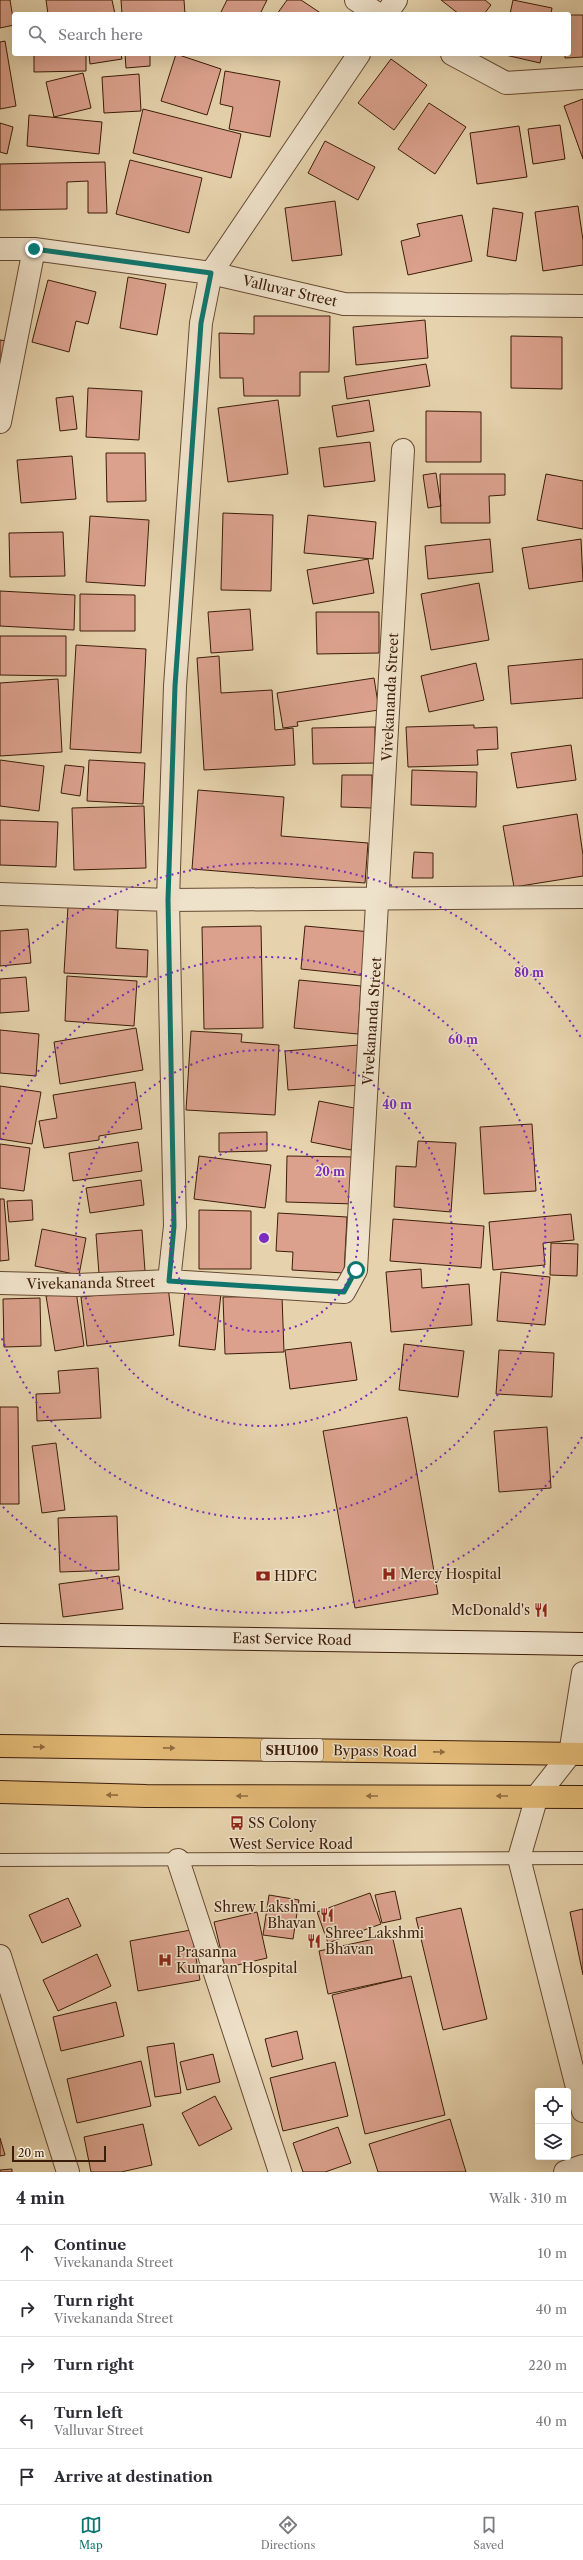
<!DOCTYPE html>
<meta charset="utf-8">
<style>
:root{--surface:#fff;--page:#f2f2f3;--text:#2b2b33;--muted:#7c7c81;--line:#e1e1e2;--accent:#0f766e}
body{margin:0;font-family:"Libre Caslon Text",serif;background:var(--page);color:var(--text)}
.controls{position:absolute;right:12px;bottom:12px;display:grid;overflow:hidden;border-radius:4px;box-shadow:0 4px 16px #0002}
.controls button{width:36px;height:36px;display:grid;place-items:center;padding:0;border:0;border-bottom:1px solid var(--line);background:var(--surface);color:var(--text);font:20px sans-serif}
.scale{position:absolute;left:12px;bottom:10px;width:94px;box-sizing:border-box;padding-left:4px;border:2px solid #3c1d09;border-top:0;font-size:11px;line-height:14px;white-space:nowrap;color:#3c1d09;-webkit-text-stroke:3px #efe2ca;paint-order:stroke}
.stop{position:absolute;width:12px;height:12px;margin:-9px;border:3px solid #0f766e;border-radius:50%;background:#fff}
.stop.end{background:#0f766e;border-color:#fff;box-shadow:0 1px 4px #0008}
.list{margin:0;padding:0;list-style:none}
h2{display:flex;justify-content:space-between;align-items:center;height:52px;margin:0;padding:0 16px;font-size:17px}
h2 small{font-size:13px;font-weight:400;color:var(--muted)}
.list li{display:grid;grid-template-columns:26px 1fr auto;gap:12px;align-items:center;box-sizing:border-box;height:56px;padding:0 16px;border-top:1px solid var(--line)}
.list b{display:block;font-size:15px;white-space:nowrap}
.list p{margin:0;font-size:13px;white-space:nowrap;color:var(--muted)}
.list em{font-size:13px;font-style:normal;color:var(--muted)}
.icon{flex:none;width:22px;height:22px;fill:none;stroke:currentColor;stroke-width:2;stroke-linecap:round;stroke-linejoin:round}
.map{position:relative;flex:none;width:583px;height:2172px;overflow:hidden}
.search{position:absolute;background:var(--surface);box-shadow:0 4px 16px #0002;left:12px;right:12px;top:12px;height:44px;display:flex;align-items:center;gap:10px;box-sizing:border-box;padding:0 14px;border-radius:4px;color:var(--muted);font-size:15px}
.sheet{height:332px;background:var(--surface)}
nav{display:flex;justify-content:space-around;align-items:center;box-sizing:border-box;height:56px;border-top:1px solid var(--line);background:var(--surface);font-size:11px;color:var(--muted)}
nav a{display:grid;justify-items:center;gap:2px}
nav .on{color:var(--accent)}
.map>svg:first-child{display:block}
.building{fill:#dba18d;stroke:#3c1d09}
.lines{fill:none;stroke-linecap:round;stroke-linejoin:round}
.lane-casing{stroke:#664a32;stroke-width:14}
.street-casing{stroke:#664a32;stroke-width:24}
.secondary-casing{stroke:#3c1d09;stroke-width:24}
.primary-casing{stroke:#3c1d09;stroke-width:24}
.lane{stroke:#efe2ca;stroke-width:12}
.street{stroke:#efe2ca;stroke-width:22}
.secondary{stroke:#efe2ca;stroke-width:22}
.primary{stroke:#e3ba76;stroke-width:22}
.oneway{fill:#906c40}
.route{stroke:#0f766e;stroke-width:5}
.ring{fill:none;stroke:#7b2cbf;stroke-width:2;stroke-dasharray:2 4}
.labels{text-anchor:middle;stroke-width:3;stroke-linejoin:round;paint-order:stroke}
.shield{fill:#efe2ca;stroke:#725843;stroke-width:1}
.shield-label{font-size:13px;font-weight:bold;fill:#3c1d09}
.street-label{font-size:14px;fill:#3c1d09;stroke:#efe2ca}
.poi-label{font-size:14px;fill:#3c1d09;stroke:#efe2ca;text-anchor:start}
.centre{fill:#7b2cbf;stroke:#efe2ca;stroke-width:2}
.ring-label{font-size:12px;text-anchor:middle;font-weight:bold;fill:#7b2cbf;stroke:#efe2ca;stroke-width:3;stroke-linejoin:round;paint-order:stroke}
</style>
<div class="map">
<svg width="583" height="2172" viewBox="0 0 583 2172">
<rect width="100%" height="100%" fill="#e6d3ad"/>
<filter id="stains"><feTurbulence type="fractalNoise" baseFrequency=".005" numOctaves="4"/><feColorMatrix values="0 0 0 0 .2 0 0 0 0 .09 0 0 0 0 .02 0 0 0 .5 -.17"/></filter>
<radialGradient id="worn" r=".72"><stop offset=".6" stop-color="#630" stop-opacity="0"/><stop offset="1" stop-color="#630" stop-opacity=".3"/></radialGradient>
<!-- building -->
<path class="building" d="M0,0h10l4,25 -14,3z
M46,0h66l3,14h-67z
M121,0h63l1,14h-63z
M227,0h40l-7,14h-40z
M287,0h14l21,14h-45z
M441,0h44l6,5 -7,9h-25z
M513,0l39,8 -1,6h-41z
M569,15h14v42l-18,1v-4h4z
M5,41l11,65 -16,3v-67z
M34,54h52v17l-52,1z
M89,54h32l1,5 -32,5z
M125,54h25v12l-24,2z
M176,54l45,15 -14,46 -46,-14z
M501,54h41l-2,9z
M391,59l36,26 -33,45 -36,-27z
M225,71l55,10 -10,56 -41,-8 4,-22 -13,-3z
M83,73l8,35 -37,9 -8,-35z
M139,74l2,37 -37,2 -2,-36z
M583,99v60l-19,-53z
M429,103l37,24 -31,47 -37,-25z
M143,109l98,25 -10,44 -98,-25z
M29,115l73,7 -3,32 -72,-8z
M0,123l13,4 -6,27 -7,-2z
M560,125l5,34 -32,5 -5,-35z
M519,126l8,51 -50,7 -7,-51z
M325,141l50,26 -17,33 -50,-27z
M130,160l72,18 -13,55 -73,-19z
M105,162l2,51h-19v-32l-21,1v27l-67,1v-46z
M335,201l7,54 -50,6 -7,-53z
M578,206l5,34v25l-40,6 -8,-59z
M493,208l30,5 -7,48 -29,-5z
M462,215l10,46 -64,14 -7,-34 19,-5 -3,-12z
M128,277l38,7 -9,51 -37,-7z
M48,280l48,12 -8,32 -12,-3 -7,31 -37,-10z
M254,316h76l-1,56h-29v24h-56l-1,-18h-23l-1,-45 35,1z
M425,320l3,38 -72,7 -3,-38z
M511,336l51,1v52l-51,-1z
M0,340l7,1 -7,39z
M426,364l4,22 -83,13 -3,-22z
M88,388l54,3 -3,49 -53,-3z
M73,396l4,33 -17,2 -4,-33z
M278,400l10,74 -60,8 -10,-74z
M369,400l5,31 -37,6 -5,-31z
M426,411l55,1v50h-55z
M370,442l5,39 -51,6 -5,-39z
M106,453h39l1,48 -39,1z
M72,456l4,43 -55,4 -4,-43z
M436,473l5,33 -13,2 -5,-33z
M440,474h65v21l-16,1 1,27h-49z
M546,474l37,7v48l-46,-9z
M223,513l50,2 -2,76 -50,-1z
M308,515l68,7 -3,37 -69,-6z
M90,516l59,4 -4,66 -59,-4z
M63,532l2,44 -55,1 -1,-44z
M490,539l3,33 -65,7 -3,-33z
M581,539l2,42 -54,8 -7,-41z
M368,559l6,34 -61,11 -6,-34z
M479,583l10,57 -58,10 -10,-56z
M0,591l75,4 -1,35 -74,-4z
M80,594l55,1v36h-55z
M250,609l3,41 -42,3 -3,-41z
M316,612h63v41l-62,1z
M0,636h66v40l-66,-1z
M76,645l70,4 -5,104 -71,-4z
M219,656l2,37 51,-3 3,40 18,-2 2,37 -91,5 -7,-112z
M583,659v39l-72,6 -3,-38z
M476,663l8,37 -55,12 -8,-36z
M374,678l5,32 -82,12 1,4 -15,2 -6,-35z
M58,679l4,73 -62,4v-73z
M474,725v3l23,-1 1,22 -21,1 1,15 -70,2 -2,-40z
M375,727v36l-62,1 -1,-36z
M571,745l5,35 -59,8 -6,-35z
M0,760l44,6 -5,45 -39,-5z
M89,760l56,3 -2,41 -56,-3z
M65,765l19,2 -4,29 -19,-3z
M412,770l65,2 -1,35 -65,-2z
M342,775h30v33l-31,-1z
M198,790l86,7 -3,39 87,7 -3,40 -173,-14z
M144,806l2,62 -72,2 -2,-62z
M577,814l6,41v21l-69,11 -11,-61z
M0,820l58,2 -2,45 -56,-2z
M414,852l19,1v25h-21z
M68,906l50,4 -2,38 32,2 -1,27 -83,-4z
M261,926l2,102 -59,1 -2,-102z
M305,926l66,6 -4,44 -66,-7z
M28,929l3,34 -31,3v-35z
M67,976l70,5 -3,45 -69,-5z
M26,977l3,34 -29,2v-34z
M299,980l62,6 -3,48 -64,-6z
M136,1028l7,42 -83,14 -6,-42z
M0,1030l39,4 -3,42 -36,-3z
M191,1031l51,3 -1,8 38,3 -4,70 -89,-5z
M359,1045l3,40 -74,5 -3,-39z
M135,1082l7,47 -43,7v4l-55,8 -5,-27 18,-3 -4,-23z
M0,1086l41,6 -9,52 -32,-5z
M319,1101l40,8 -8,41 -40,-8z
M532,1124l4,67 -52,3 -4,-67z
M267,1132v19l-48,1v-19z
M418,1141l38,2 -5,69 -57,-5 2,-41 20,1z
M138,1142l4,29 -69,10 -4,-28z
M0,1144l30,4 -6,43 -24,-3z
M199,1156l72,9 -6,43 -71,-9z
M287,1156l70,1 -1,47 -70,-2z
M141,1180l3,25 -54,8 -4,-25z
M0,1199h4l5,61 -9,1z
M32,1200l1,20 -24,2 -2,-21z
M199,1210l52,1v58h-52z
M278,1213l69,4 -3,56 -52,-3 1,-18 -17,-1z
M571,1214l3,26 -31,3 2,22 -52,5 -4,-48z
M393,1219l91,7 -3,42 -91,-7z
M42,1229l44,9 -7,37 -44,-9z
M142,1230l3,41 -46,3 -3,-40z
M551,1243l27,1 -1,32 -27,-1z
M421,1269l1,19 47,-4 3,41 -81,7 -5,-60z
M501,1272l49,5 -5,48 -48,-4z
M168,1287l6,48 -87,11 -6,-49z
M185,1290l36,3 -6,57 -36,-4z
M76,1291l8,55 -29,5 -9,-55z
M282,1296l2,56 -59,2 -2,-57z
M40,1298l1,48 -37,1 -1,-48z
M351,1342l6,38 -67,9 -5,-39z
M404,1344l60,7 -6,46 -59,-7z
M499,1350l55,3 -2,44 -56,-3z
M98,1368l3,50 -64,3 -1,-27 24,-1 -2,-22z
M0,1407h18l1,97h-19z
M407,1417l31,177 -83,14 -32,-177z
M547,1427l4,61 -52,4 -5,-61z
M56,1443l9,67 -23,3 -10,-67z
M117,1516l2,54 -59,2 -2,-54z
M119,1576l4,33 -60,8 -4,-33z
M395,1891l6,28 -19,4 -7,-28z
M370,1893l11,31 -53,19 -11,-31z
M269,1895l30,5 -6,39 -30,-4z
M68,1898l13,28 -39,17 -13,-28z
M461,1908l26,111 -44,11 -27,-112z
M583,1909v66l-13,-63z
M257,1912l10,46 -42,10 -11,-46z
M191,1930l9,50 -62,11 -8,-50z
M392,1935l10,43 -74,16 -9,-43z
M97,1954l14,32 -53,25 -15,-31z
M411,1976l34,139 -80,19 -33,-139z
M116,2002l8,34 -63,15 -8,-34z
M297,2031l6,28 -31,8 -7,-28z
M174,2043l7,50 -26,4 -8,-50z
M213,2054l7,28 -33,8 -7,-28z
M141,2061l10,45 -74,17 -10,-44z
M335,2062l13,54 -65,15 -13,-53z
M215,2096l17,33 -33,17 -17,-33z
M450,2119l16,53h-88l-9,-28z
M143,2124l9,41 -31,7h-30l-7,-35z
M338,2127l13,36 -26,9h-22l-10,-29z
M0,2138l5,17 -5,1z
M12,2169v3h-12v-2z"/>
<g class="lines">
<defs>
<path id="lane" d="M0,1860l583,-2"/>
<path id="street" d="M356,0l22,14
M386,14l10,-14
M452,54l54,29 77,-5
M0,249h34l177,24 133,31 239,2
M0,422l34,-173
M0,894l168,6 415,-3
M169,1281l6,-55 -7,-326 7,-214 26,-363 10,-50 148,-219
M0,1283l77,2 92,-4 175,11 12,-22 47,-820
M583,1673l-13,81 -33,42 -18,62 64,253
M178,1860l102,312
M0,1956l68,216
M565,2172l18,-6"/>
<path id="secondary" d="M0,1635l583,9"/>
<path id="primary" d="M0,1746l583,8
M0,1792l146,4 437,1"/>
</defs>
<!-- lane casing -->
<use href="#lane" class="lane-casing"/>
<!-- street casing -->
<use href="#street" class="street-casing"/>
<!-- secondary casing -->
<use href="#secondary" class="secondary-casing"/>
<!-- primary casing -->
<use href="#primary" class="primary-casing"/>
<!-- lane -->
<use href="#lane" class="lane"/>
<!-- street -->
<use href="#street" class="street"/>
<!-- secondary -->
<use href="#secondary" class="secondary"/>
<!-- primary -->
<use href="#primary" class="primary"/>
</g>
<!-- one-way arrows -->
<defs><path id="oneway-solid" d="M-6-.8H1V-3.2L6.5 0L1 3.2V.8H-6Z"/></defs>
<g class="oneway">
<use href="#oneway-solid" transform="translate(39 1747) rotate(1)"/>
<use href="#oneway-solid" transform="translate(169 1748) rotate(1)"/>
<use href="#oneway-solid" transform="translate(439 1752) rotate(1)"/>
<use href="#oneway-solid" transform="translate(112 1795) rotate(-179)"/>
<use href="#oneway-solid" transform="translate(242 1796) rotate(-180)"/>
<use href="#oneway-solid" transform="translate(372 1796) rotate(-180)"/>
<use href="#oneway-solid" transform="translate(502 1796) rotate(-180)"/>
</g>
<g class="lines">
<!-- route -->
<path class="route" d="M34,249l177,24 -10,50 -26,363 -7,214 6,326 -5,55 175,11 12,-22"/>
</g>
<!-- distance rings -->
<g class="ring">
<circle cx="264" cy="1238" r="94"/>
<circle cx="264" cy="1238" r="188"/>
<path d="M1 1140A281 281 0 1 1 1 1336"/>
<path d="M582 1437A375 375 0 0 1 1 1505M1 971A375 375 0 0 1 582 1039"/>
</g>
<!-- icons -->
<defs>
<symbol id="hospital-bare" viewBox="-9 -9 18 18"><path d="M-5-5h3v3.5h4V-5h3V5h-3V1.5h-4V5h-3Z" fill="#8f2418" stroke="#efe2ca" stroke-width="2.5" paint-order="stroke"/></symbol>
<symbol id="bank-bare" viewBox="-9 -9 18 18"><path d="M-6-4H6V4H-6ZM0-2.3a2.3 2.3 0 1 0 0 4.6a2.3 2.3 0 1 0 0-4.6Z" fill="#8f2418" stroke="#efe2ca" stroke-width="2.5" paint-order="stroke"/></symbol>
<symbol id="restaurant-bare" viewBox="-9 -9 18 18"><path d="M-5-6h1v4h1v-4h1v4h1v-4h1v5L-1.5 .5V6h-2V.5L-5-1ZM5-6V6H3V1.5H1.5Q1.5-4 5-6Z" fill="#8f2418" stroke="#efe2ca" stroke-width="2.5" paint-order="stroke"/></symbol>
<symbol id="bus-bare" viewBox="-9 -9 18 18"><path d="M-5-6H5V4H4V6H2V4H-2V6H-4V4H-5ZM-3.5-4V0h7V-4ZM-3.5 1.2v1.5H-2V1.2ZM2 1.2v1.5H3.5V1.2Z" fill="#8f2418" stroke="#efe2ca" stroke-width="2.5" paint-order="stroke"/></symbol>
</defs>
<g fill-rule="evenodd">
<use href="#hospital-bare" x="379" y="1564" width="20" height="20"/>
<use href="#bank-bare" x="253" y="1566" width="20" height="20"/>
<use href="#restaurant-bare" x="531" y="1600" width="20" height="20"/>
<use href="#bus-bare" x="227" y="1813" width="20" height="20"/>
<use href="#restaurant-bare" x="317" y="1905" width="20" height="20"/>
<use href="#restaurant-bare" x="304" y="1931" width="20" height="20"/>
<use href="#hospital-bare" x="155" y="1950" width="20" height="20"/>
</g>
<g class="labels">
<!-- shield labels -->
<rect class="shield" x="261" y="1739" width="62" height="22" rx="3"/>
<g class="shield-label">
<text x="292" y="1755">SHU100</text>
</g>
<!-- street labels -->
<g class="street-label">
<text transform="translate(290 291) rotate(13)" y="5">Valluvar Street</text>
<text transform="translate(390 697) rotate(-87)" y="5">Vivekananda Street</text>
<text transform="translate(372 1021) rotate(-86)" y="5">Vivekananda Street</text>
<text transform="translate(91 1283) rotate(-1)" y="5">Vivekananda Street</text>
<text transform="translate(292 1639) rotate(1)" y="5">East Service Road</text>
<text transform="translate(375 1751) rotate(1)" y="5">Bypass Road</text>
<text x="291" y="1849">West Service Road</text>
</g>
<!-- poi labels -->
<g class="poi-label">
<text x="400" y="1579">Mercy Hospital</text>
<text x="274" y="1581">HDFC</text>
<text x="530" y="1615" text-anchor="end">McDonald's</text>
<text x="248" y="1828">SS Colony</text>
<text x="316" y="1912" text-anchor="end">Shrew Lakshmi<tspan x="316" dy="16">Bhavan</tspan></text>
<text x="325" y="1938">Shree Lakshmi<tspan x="325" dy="16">Bhavan</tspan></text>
<text x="176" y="1957">Prasanna<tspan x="176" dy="16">Kumaran Hospital</tspan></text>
</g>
</g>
<circle cx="264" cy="1238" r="6" class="centre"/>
<g class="ring-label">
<text x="529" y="977">80 m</text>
<text x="463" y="1044">60 m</text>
<text x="397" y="1109">40 m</text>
<text x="330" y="1176">20 m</text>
</g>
<rect width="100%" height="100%" filter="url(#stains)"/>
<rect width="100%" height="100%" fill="url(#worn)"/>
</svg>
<div class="controls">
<button><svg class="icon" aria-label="locate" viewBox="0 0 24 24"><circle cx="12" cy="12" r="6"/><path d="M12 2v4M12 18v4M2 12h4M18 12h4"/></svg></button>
<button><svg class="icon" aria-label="layers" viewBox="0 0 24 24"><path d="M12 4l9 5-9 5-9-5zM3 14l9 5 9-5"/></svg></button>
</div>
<div class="scale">20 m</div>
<div class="stop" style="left:356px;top:1270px"></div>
<div class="stop end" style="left:34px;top:249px"></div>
<div class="search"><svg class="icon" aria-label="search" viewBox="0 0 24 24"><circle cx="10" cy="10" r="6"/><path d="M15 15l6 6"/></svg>Search here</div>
</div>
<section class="sheet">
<h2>4 min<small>Walk · 310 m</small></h2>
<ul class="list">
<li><svg class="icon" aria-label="ahead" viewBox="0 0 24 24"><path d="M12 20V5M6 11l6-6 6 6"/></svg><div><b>Continue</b><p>Vivekananda Street</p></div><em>10 m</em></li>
<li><svg class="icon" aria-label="right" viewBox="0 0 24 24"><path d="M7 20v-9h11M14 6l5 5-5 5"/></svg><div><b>Turn right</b><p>Vivekananda Street</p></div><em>40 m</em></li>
<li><svg class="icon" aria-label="right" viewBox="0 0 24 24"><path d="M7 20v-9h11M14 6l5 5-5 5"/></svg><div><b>Turn right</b></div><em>220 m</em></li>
<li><svg class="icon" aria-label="left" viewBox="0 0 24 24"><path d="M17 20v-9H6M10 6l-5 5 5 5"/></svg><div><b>Turn left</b><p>Valluvar Street</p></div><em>40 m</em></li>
<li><svg class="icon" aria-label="arrive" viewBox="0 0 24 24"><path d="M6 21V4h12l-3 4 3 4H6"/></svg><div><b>Arrive at destination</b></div></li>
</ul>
</section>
<nav>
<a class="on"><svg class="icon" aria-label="map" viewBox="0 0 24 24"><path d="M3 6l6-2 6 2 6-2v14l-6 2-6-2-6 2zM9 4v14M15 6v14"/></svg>Map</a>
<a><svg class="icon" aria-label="directions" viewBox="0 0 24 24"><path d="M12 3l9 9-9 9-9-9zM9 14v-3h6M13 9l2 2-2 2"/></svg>Directions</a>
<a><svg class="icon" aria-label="saved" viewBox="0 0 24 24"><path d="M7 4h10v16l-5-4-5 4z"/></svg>Saved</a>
</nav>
